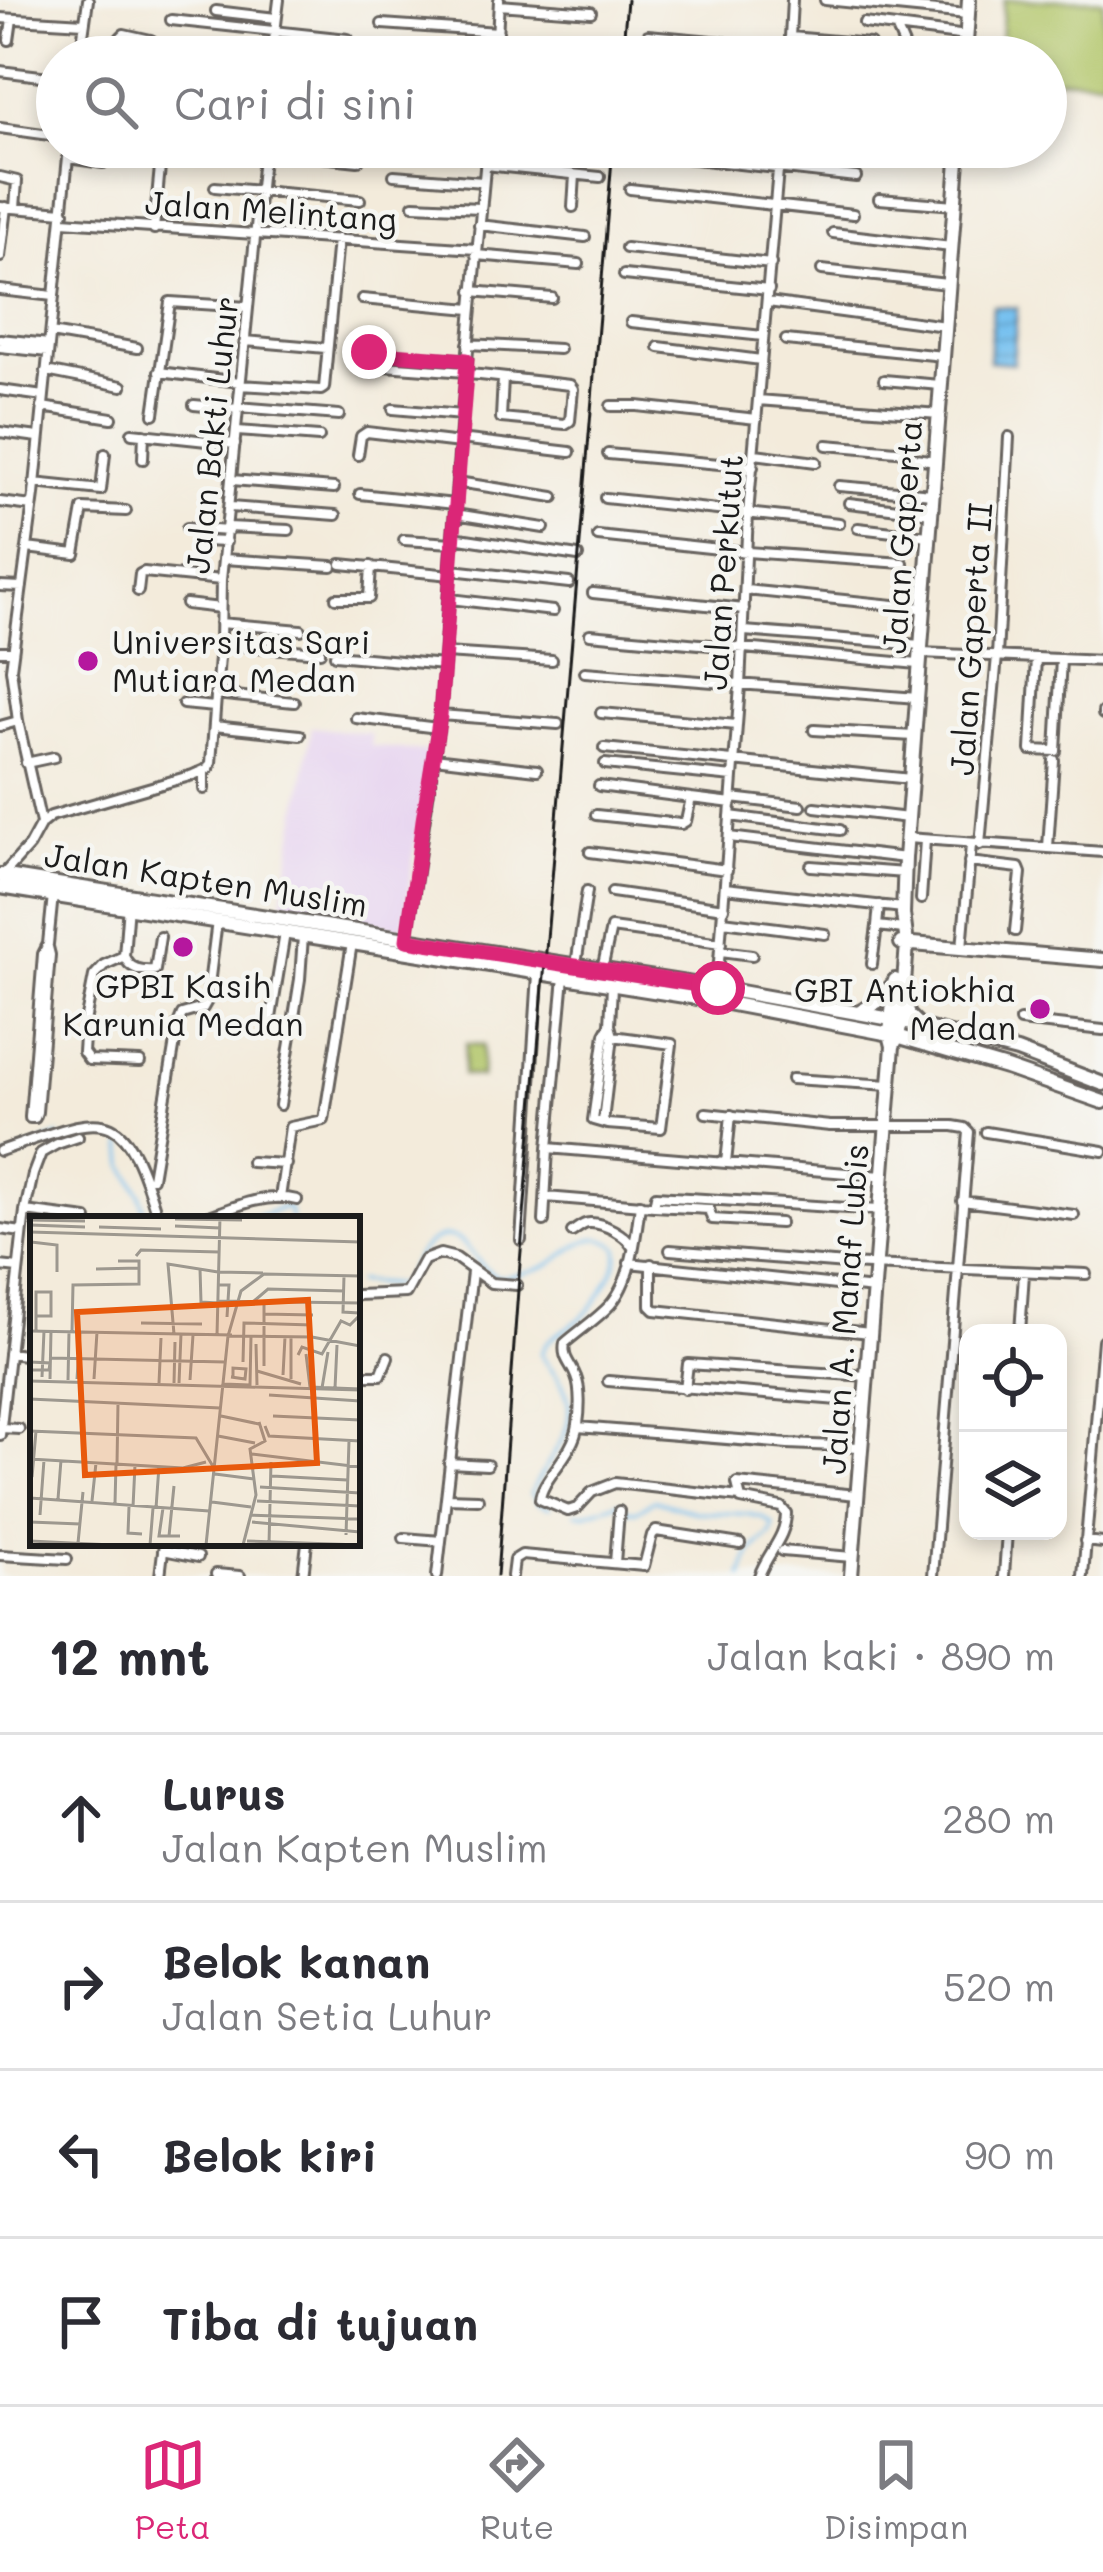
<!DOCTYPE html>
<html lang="id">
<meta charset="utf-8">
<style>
:root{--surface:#fff;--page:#f7f7f7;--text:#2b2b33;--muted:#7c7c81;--line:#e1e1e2;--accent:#db2777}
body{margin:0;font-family:Mali,sans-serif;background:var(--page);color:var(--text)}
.controls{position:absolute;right:36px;bottom:36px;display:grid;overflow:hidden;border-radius:24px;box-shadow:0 6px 18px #0003}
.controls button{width:108px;height:108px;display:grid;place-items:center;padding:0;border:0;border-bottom:3px solid var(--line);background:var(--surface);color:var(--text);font:60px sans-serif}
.stop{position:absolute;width:36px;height:36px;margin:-27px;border:9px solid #db2777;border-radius:50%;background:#fff}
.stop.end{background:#db2777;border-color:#fff;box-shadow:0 3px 12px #0008}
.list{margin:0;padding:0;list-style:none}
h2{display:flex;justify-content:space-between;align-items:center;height:156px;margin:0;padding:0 48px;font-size:51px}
h2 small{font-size:39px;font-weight:400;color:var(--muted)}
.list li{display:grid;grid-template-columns:78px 1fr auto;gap:36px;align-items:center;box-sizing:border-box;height:168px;padding:0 48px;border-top:3px solid var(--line)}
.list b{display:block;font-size:45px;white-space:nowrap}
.list p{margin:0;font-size:39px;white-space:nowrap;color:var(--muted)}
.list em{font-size:39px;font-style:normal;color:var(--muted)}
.icon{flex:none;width:66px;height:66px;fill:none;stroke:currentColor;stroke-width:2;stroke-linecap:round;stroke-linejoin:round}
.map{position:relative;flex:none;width:1103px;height:1576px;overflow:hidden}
.search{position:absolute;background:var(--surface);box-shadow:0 6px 18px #0003;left:36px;right:36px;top:36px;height:132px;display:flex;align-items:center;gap:30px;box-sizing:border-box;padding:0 42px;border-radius:66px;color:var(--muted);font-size:45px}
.sheet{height:828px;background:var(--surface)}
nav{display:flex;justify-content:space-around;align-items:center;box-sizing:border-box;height:168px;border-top:3px solid var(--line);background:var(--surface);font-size:33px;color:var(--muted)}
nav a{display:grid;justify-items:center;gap:6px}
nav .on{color:var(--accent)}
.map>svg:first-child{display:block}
.built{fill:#e6d2f0}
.garden{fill:#b2c66a;stroke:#677143;stroke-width:3}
.water{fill:url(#water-rules);stroke:#4a6e86;stroke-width:3}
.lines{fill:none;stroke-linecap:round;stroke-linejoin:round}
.stream{stroke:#77c1f0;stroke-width:3}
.street-casing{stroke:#67645f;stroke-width:14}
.secondary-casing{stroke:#67645f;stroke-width:18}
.primary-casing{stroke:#67645f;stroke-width:18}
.street{stroke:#fff;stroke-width:8}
.secondary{stroke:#fff;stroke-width:12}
.primary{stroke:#fff;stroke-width:12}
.rail{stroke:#1c1c1c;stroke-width:3}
.route{stroke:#db2777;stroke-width:15}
.poi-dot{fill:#b5179e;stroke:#f6f6f2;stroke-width:4.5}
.labels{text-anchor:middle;stroke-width:9;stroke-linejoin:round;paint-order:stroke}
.street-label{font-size:33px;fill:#1c1c1c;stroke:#f6f6f2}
.poi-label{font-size:33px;fill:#1c1c1c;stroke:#f6f6f2;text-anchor:start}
.inset-road{fill:none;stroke:#9d988f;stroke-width:3}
.view{fill:#e8590c;fill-opacity:0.15;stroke:#e8590c;stroke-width:6}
.inset-edge{fill:none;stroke:#1c1c1c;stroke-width:6}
</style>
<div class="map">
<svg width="1103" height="1576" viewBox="0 0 1103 1576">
<defs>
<pattern id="water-rules" width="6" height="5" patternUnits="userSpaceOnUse" patternTransform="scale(3)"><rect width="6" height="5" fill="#77c1f0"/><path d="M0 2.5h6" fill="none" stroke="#66a5cd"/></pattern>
</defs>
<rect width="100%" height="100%" fill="#f6f6f2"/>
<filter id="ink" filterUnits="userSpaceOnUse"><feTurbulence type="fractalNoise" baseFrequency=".00833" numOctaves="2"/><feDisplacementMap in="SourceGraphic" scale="24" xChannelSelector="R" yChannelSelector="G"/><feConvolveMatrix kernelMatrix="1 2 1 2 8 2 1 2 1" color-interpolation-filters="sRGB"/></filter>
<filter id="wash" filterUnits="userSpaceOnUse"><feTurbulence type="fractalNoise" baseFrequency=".004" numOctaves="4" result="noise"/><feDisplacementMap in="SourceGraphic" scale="48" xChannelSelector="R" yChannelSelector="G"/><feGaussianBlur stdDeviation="2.7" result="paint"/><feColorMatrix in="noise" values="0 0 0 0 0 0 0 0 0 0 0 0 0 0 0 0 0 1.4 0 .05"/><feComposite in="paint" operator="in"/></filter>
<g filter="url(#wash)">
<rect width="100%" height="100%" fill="#f3ebdb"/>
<!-- built -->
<path class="built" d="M312,727l59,7v12l57,6 -25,176 -122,-18z"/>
<!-- garden -->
<path class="garden" d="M1004,0h99v80l-57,-2v-21h-46z
M466,1044l17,1 -2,32 -18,-2z"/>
<!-- water -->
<path class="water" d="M993,306l24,2 -4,55 -24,-2z"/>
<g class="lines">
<!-- stream -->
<path class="stream" d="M123,1144l2,22 15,28 6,25
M0,1161l20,-5 38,-21
M250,1219l35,-12 4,2 2,10
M357,1282l43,3c11,-14 15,-34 33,-44 30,-17 40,22 59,33 8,5 18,2 27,0 9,-3 19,-4 27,-8 25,-12 46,-43 72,-18 3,19 -26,63 -42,74 -15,11 -28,13 -35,32 6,11 16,20 22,32 21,42 -17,73 -32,107l7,10 11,4
M576,1513l8,1 35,-12 9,8 8,1 18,-11 43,12 50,2 14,3 12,7c-1,16 -13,15 -20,27 -6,7 -8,16 -11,25"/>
</g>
</g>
<g filter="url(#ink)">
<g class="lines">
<defs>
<path id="street" d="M825,0l142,14
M499,5l92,7
M216,11l60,7
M0,18l84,5
M171,20l177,19
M864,23l103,13
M382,24l116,8
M896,27l10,23 45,7
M648,35l75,7 66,13
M791,37l79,7
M9,40l3,-21
M497,47l83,5
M789,56l3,-56
M80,57l8,-57
M118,57l2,-19 4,-4 27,6v17
M272,57l7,-57
M496,57l3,-57
M0,71l57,7
M0,128l57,8
M210,147h19
M264,151l94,10
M632,152l224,25
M68,158l35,5 5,-6 1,-10
M141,160l1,-13
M485,165l115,12
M394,175l89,7
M0,177l17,4 -2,27
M215,187l145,13
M630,189l223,25
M879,199l76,6
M414,205l66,3
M0,207l64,5
M573,207l2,-32
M63,221l413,28
M479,225l106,12
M154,229l6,-62
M833,233l118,14
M626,248l145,16
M476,255l103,9
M0,257l6,-50
M822,270l125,14
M624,275l145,15
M0,290l53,6
M472,291l80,7
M362,299l109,10
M768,302l177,24
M631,322l132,14
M51,333l86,15
M0,339l49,5
M786,340l157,16
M245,341l81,7
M468,344l91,5
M0,347l48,5
M659,347l102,13
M369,353l98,7
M357,364l109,8
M46,371l76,15
M159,372l81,10
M466,374l14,1 90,10 3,4 -3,32 -5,3 -64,-6 2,-40
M884,380l56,5
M240,385l81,5 3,-2 14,-149
M0,390l43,6
M758,400l181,14
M194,405l44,4
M611,406h26l120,13
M42,407l70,11
M238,407l101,8
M393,409l69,6
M154,414l16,-112 78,5
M237,431l82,6
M0,432l38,5
M132,433l103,11
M460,439l110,13
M827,445l81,7 7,6 21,3
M608,454l145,13
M755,454l61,8
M358,455l3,-19 6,-4 93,11
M143,459l1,-25
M232,480l102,8
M457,482l97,15
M34,483l67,7 4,-36
M839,486l94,8
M360,494l95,10
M605,498l234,25
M0,502l32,4
M849,503l82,10
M230,507l106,8
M455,514l89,14
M228,527l61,3
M187,528l41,3
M858,528l70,8
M598,536l149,16 156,11
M453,537l125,19
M404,540l49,3
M203,541l23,1
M27,548l48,6 8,-45 43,2
M224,559l108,7
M341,564l110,11
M452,570l117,13
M0,586l22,1
M746,590l177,18
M138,591l2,-17 4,-2 77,8
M593,593l151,16
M336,598h33l2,-32
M450,599l103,12
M186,604l34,4
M220,623l81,7
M744,631l177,14
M590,634l328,30
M220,644l100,8
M0,651h13
M445,653l107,7
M921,653l182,8
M335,655l109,10
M1036,658l-5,92 25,1 5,-92
M585,672l332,26
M215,694l79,8
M183,704l32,3
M601,713l136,12
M1103,714v-2
M440,715l118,9
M356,718l82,10
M0,726l18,-5
M214,726l86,9
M814,730l99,6
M604,748l307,31
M434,758l103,12
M26,763l28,-6
M605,764l128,13
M204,771v18
M599,786l92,12
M732,798l69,8
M815,807l93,11
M596,815l85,9 5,-3 5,-23 41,5
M730,816l110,14
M41,823l-23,-102 -7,-52 23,-174 35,-348
M729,837l176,21
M907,838l196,14
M980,845l17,-189 12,-219
M1048,847l6,-87
M590,852l137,18
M969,862l50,6 2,5 -6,58
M811,866l94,7
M2,876l27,-30 12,-22 10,-8 142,-41 16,-7 2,-5 9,-119 1,-64 43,-433
M725,888l178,20
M612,892l112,16
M921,899l4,-59
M128,904l-4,52c6,14 17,15 31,14l5,-33
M879,905l-2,21 27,3
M723,921l102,13
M407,939l33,-224 22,-300 25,-268
M962,948l9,-103
M721,951l31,4
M124,956l-20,9 -10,11 -9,46 -2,30 6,8 51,2
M872,964l5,-38
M576,965l11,-74
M602,970l9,-42 110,15
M564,977l-16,171 334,28
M716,1001l24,-315 8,-172 32,-367
M1020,1021l83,9
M610,1025l-5,9 -12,86 14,4 54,4 11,-84 -59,-8
M269,1030l16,-97
M792,1079l98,6
M280,1105l20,-126 3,-43
M706,1113l124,13h123l12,2 4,4 -36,444
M30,1117l13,-163 5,-10 5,-49
M30,1118h5l2,-6 13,-157 -2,-8
M603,1121l10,-85 -3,-11 2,-39
M986,1132l117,19
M0,1151c108,-37 122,-53 158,68
M251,1162l35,2
M726,1163l5,-48
M152,1178l26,-154 4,-10 21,-6 4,-7 10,-80
M546,1197l108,9 2,-10 223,14
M280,1198l10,-71 34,-7 28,-177
M962,1201l112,14
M640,1204c-4,32 -8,76 -30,101 -13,14 -30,25 -45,38 -3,16 6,20 11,34 5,12 4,35 2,47 -4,31 -36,54 -38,75l28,12 9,-3 15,-16 23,-9 125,14
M654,1206l55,3 3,10 68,4
M25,1211l62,8
M202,1219c30,-11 62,-27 95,-19
M544,1221l4,-73
M0,1229l22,3
M572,1232c5,-3 11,-9 17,-9 15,-1 36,12 43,23
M521,1240l17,-266
M670,1250l176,14 240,10
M629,1263l245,26
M651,1264v42l4,4 215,23
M0,1266l18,2
M357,1295l49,-2 18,-33 16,-6 16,4 35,25 26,2
M1020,1333l4,-60
M9,1353l24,3
M357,1375h24l7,-18
M608,1381l255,21
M685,1389l3,-25 179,12
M578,1427l210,17 72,3
M1,1428l18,1
M0,1435l25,-224 8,-37 8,-21 16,-9 21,-7
M449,1463l38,2
M446,1498l32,1
M404,1538l37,3
M1085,1541l18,2
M163,1550l35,7
M782,1551l70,6
M0,1555l67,4
M615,1563l4,-52
M216,1574l24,2
M160,1576l4,-33
M303,1576l4,-33
M437,1576l35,-304
M512,1576l2,-16 8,-5 122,11 8,-31 4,-4 84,13
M759,1576c8,-23 27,-38 27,-63l-5,-6 -40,-8 -4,-16 120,12
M1004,1576l3,-45
M1083,1576l20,-236"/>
<path id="secondary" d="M965,57l4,-57
M901,943l202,17
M893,1046l5,-10 3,-15 6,-77 -4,-30 2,-56 54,-711
M851,1576l42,-530 -3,-12 5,-54"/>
<path id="primary" d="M0,875l718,113 173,31 126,32 86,33
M0,887l716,114 174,33 116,34 97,34
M902,996l7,19 10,10
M860,1012l20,-12 15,-18"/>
</defs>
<!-- street casing -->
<use href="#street" class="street-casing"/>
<!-- secondary casing -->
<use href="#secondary" class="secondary-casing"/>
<!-- primary casing -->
<use href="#primary" class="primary-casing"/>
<!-- street -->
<use href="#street" class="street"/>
<!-- secondary -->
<use href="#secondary" class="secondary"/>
<!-- primary -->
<use href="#primary" class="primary"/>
<!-- rail -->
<path class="rail" d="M622,57l5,-57
M497,1576l23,-313 93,-1116"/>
</g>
</g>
<g class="lines" filter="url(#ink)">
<!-- route -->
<path class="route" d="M369,352l98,8 -27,356 -17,104 -16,120 311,48"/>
</g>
<!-- markers -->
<g class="poi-dot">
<circle cx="88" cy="661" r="12"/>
<circle cx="183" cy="947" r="12"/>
<circle cx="1040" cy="1009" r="12"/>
</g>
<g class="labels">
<!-- street labels -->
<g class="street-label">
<text transform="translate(271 211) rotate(4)" y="12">Jalan Melintang</text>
<text transform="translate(212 435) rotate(-84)" y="12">Jalan Bakti Luhur</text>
<text transform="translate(902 537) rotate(-86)" y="12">Jalan Gaperta</text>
<text transform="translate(723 572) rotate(-86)" y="12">Jalan Perkutut</text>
<text transform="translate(971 639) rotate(-86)" y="12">Jalan Gaperta II</text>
<text transform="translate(206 880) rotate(9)" y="12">Jalan Kapten Muslim</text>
<text transform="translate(845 1309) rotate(-86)" y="12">Jalan A. Manaf Lubis</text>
</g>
<!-- poi labels -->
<g class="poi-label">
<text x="112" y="654">Universitas Sari<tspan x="112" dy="38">Mutiara Medan</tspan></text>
<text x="183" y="998" text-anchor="middle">GPBI Kasih<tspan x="183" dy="38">Karunia Medan</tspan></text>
<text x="1016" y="1002" text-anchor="end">GBI Antiokhia<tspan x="1016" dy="38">Medan</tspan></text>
</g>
</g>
<!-- overview -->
<g transform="translate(30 1216)">
<rect width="330" height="330" fill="#f3ebdb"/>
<path class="inset-road" d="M145,3l67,1M0,4l55,1M0,9l55,2M145,10l45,2M69,11l62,2M0,16l330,10M1,26l26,3v27M106,40l5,-6 78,2M66,53l43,-1M170,53l1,33 17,1M188,56l45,1M314,60l-1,36 16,1M188,69h11l-2,32M188,85l142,2M224,85l14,-12 76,2M234,98l49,1M111,107l61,1M0,115l202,4M6,115v-39h15v24h-15M42,116l1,-47 66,-1v-23h-21M144,118l-6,-70 50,8M187,119l3,-118M199,120l83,1 48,9v14M226,128l1,41M276,138l4,33 50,2M268,139l4,-8 20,7 19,-33 9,4 10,-10M21,142l174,4M0,146l20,1 -1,7h-19M213,146l1,-39 68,2M234,150v-61M227,155l44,13M253,159l2,-38M12,161l2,-46M201,161l14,2 1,-10 -13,-1v9M20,163l1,-48M47,163l3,-47M64,163l3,-47M261,163v-42M38,164l1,-48M160,164l3,-45M0,165l330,9M129,167l2,-45M144,167l1,-41M149,167l2,-49M194,168l26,1 1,-49M292,172l6,-36M305,172l2,-43M239,179l91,6M0,183l190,9M191,200l38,8M243,200l87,4M235,210l4,10 91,5M0,215l166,7 18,30M188,220l37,7M222,238l108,13M0,243l153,9 23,-6M87,248l1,-61M185,258l39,5M242,260l75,4M2,261l4,-46M230,271l100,6M0,282l179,13M28,283l3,-39M62,285l4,-38M227,285l103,5M182,286l39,5M85,287l1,-39M99,291l-1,26 14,1M103,291l2,-42M126,292l3,-42M133,292l-4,28h21M10,299l4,-55M220,299l110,4M0,306l50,2M222,306l108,10M316,319l3,-94M139,320l5,-50M0,325l82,4M217,325l113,4M48,327l5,-51M239,328l2,-82M120,329l3,-37M176,329l22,-209 13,-45 23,-17 96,2M213,329l13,-50 -6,-46 15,-8 -6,-19"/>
<path class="view" d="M278,84l9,163 -232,12 -8,-163z"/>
<rect width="330" height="330" class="inset-edge"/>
</g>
</svg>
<div class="controls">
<button><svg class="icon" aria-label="locate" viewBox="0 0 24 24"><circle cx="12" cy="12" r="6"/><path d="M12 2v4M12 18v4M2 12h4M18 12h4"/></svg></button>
<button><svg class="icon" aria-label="layers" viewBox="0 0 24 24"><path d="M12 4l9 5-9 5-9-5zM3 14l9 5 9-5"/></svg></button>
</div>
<div class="stop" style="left:718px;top:988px"></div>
<div class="stop end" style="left:369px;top:352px"></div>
<div class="search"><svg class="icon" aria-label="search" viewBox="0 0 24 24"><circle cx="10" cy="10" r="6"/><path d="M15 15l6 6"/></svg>Cari di sini</div>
</div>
<section class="sheet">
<h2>12 mnt<small>Jalan kaki · 890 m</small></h2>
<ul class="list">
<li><svg class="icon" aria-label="ahead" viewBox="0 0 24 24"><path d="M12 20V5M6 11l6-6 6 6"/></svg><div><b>Lurus</b><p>Jalan Kapten Muslim</p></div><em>280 m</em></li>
<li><svg class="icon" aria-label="right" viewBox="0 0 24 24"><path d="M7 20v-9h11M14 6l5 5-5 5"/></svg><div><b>Belok kanan</b><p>Jalan Setia Luhur</p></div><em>520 m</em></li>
<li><svg class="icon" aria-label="left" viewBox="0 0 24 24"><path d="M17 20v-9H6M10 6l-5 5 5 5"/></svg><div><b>Belok kiri</b></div><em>90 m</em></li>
<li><svg class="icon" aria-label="arrive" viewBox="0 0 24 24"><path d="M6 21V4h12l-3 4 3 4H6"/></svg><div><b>Tiba di tujuan</b></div></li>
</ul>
</section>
<nav>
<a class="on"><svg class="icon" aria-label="map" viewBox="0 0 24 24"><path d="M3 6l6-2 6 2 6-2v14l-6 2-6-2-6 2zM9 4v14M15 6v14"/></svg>Peta</a>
<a><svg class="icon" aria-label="directions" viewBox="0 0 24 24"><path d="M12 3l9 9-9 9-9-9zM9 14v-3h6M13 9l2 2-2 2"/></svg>Rute</a>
<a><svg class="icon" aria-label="saved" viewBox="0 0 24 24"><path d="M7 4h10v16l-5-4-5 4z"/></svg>Disimpan</a>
</nav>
